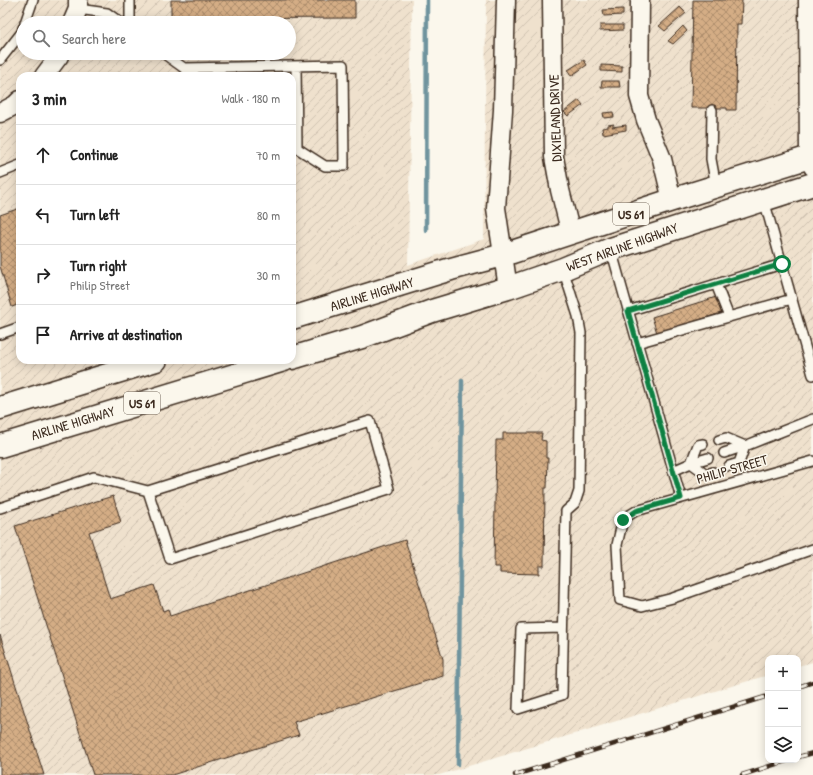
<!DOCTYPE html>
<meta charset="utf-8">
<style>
:root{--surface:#fff;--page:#f2f2f2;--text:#222;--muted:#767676;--line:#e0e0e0}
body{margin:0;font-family:"Patrick Hand",sans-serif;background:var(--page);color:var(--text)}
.controls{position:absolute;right:12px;bottom:12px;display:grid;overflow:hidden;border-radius:8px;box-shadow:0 2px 10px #0003}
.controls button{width:36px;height:36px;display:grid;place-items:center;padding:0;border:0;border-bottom:1px solid var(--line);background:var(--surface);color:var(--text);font:20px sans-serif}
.stop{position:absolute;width:12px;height:12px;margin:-9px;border:3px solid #0b8043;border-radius:50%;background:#fff}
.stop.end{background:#0b8043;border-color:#fff;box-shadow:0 1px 4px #0008}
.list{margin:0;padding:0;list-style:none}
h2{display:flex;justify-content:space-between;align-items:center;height:52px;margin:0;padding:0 16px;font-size:17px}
h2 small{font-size:13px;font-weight:400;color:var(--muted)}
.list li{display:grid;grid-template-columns:26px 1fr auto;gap:12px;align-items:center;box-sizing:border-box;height:60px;padding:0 16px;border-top:1px solid var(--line)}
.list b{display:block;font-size:15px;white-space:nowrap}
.list p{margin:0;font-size:13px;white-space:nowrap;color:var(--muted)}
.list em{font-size:13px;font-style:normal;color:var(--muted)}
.icon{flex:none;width:22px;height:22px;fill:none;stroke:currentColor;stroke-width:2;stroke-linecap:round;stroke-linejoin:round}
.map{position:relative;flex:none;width:813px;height:775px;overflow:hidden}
.search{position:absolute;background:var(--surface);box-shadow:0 2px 10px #0003;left:16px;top:16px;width:280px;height:44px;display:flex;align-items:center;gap:10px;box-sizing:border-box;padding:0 14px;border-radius:22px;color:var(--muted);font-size:15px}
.panel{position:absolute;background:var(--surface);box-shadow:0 2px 10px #0003;left:16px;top:72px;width:280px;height:292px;border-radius:12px}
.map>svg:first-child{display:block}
.industrial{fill:url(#industrial-furrows);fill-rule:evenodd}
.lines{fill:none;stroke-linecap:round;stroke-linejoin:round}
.stream{stroke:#6f949e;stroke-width:4.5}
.building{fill:url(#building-cross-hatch);stroke:#3b2a1e}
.lane-casing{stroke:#3b2a1e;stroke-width:12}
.street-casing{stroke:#3b2a1e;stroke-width:21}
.highway-casing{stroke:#3b2a1e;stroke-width:25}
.lane{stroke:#fbf7ec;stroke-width:9}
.street{stroke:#fbf7ec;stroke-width:18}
.highway{stroke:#fbf7ec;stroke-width:22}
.rail-casing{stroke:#3b2a1e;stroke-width:4.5}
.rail{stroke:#fbf7ec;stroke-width:3;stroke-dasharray:9;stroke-linecap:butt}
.route{stroke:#0b8043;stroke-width:5}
.labels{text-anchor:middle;stroke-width:3;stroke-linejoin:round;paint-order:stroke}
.shield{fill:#fbf7ec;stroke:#75685c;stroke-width:1}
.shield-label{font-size:13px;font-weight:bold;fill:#3b2a1e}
.street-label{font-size:14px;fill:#3b2a1e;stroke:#fbf7ec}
</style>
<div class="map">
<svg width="813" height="775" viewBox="0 0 813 775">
<defs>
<pattern id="industrial-furrows" width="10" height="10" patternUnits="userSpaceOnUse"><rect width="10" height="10" fill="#efe1cd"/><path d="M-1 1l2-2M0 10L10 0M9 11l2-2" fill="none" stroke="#cec1b0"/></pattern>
<pattern id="building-cross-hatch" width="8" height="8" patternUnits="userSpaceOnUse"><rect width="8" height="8" fill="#d4ad85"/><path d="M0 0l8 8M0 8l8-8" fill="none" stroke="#ad8d6c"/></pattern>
</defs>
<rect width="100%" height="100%" fill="#fbf7ec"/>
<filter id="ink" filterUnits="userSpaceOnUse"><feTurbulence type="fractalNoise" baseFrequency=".025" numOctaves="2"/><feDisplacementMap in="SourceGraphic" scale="8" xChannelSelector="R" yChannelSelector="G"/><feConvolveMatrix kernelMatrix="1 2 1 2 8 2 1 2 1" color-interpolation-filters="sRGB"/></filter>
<g filter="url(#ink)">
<!-- industrial -->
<path class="industrial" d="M0,0h412l-4,265 76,-26 2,-239h327v662l-15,4v-8h-30v17l-329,100h-439zM23,23h266v30h-266zM20,76h272v284h-272z"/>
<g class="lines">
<!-- stream -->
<path class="stream" d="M426,230l1,-230
M458,764l4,-383"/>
</g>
<!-- building -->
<path class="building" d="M171,0h184v18l-184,1z
M693,0h49l-1,24h-4l-1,86h-9v-2h-36z
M680,7l6,6 -21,18 -6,-5z
M623,9v6l-19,1 -1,-6z
M600,25h23v5l-23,1z
M683,26l4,5 -14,13 -5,-3z
M584,60l3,5 -16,11 -3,-6z
M601,65l21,1v6l-21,-1z
M602,81h17l1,6h-19z
M579,100l4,5 -15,11 -4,-4z
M613,112l1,5 -10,1 -1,-5z
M614,124l-2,3 14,-2v5l-23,4 -1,-6 6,-1v-2z
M20,208v96l-8,3 -12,-41v-51z
M726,294l5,16 -74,23 -5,-16z
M503,433h39l-1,7 5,1v17h2l-1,30h-2l-1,78h-5v8l-39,-1v-6h-6l2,-127h7z
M113,496l8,26 -32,10 21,67 44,-14 9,26 5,-2 2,7 235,-76 38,119v17l-149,46 5,13 -127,40h-79l-78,-249z
M0,635l44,140h-44z"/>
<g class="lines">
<defs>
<path id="lane" d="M130,0v23
M78,9l29,4 14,10
M25,23l8,-23
M163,53l32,23
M0,60l22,-28 1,-4
M296,66l1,82
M184,68l159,-3 1,101h-19l-33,-21
M712,110l-1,49 5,27
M0,173l20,-8
M764,200l49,175
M611,249l70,249
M563,269l15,47 3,17 -2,158 -4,12 -9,8 -4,184 -44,14 3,-80 42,-1
M716,284l13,33
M628,311l154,-47
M0,334l20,-7
M637,343l155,-44
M719,440l7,-2 19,8 68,-27
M724,453l21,-7
M813,461l-177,50 -13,8 -6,26 3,55 22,6 31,-8 140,-49
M691,463l15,11 7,-2
M691,463l17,-5
M729,466l10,-3 6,-17
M673,471l18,-8 7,-18 5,-1
M0,508l94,-31 54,14 222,-70 19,68 -219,70 -22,-68"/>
<path id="street" d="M506,0l-3,110 -7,98 12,80
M552,0l2,157 6,33 11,44
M640,0l-1,96 7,24 16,39 10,41
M808,0l1,157 4,10
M72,23l6,-14v-9
M44,76l15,-20 1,-3
M0,113l15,-8 5,-5"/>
<path id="highway" d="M292,318l159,-49 52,-14 169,-55 141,-44
M292,358l70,-21 70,-26 76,-23 55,-19 48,-20 202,-65
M0,408l156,-48
M0,446l284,-86"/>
</defs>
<!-- lane casing -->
<use href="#lane" class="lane-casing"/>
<!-- street casing -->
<use href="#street" class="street-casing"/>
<!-- highway casing -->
<use href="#highway" class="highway-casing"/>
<!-- lane -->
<use href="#lane" class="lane"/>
<!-- street -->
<use href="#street" class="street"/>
<!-- highway -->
<use href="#highway" class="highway"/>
<defs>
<path id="rail" d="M798,687l15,-5
M798,757l15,-4
M515,775l253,-79
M742,775l47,-15"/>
</defs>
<!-- rail casing -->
<use href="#rail" class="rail-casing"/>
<!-- rail -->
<use href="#rail" class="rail"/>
</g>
</g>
<g class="lines" filter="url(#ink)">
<!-- route -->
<path class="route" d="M623,520l13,-9 45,-13 -53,-187 154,-47"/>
</g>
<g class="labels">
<!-- shield labels -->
<g class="shield">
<rect x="613" y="203" width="36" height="22" rx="3"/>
<rect x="124" y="392" width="36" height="22" rx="3"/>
</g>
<g class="shield-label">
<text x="631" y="219">US 61</text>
<text x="142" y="408">US 61</text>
</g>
<!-- street labels -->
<g class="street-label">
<text transform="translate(555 118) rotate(-92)" y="5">DIXIELAND DRIVE</text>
<text transform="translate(622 247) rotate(-20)" y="5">WEST AIRLINE HIGHWAY</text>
<text transform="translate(372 294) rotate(-17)" y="5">AIRLINE HIGHWAY</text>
<text transform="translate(73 423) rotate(-17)" y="5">AIRLINE HIGHWAY</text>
<text transform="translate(732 469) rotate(-16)" y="5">PHILIP STREET</text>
</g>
</g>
</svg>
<div class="controls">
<button>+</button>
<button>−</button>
<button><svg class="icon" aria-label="layers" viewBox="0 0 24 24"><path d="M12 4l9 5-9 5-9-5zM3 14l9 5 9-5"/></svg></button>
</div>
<div class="stop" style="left:782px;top:264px"></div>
<div class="stop end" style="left:623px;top:520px"></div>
<div class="search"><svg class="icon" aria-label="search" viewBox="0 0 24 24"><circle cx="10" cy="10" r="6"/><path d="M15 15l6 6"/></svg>Search here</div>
<section class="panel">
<h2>3 min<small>Walk · 180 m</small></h2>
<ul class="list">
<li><svg class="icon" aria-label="ahead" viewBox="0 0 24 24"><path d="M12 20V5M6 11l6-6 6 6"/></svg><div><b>Continue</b></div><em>70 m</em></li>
<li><svg class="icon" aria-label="left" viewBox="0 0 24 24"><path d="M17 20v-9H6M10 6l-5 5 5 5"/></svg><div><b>Turn left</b></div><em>80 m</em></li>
<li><svg class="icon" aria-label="right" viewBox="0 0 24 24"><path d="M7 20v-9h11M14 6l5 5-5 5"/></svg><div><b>Turn right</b><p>Philip Street</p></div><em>30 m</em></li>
<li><svg class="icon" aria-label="arrive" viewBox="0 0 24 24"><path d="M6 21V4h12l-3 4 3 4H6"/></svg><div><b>Arrive at destination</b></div></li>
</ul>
</section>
</div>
